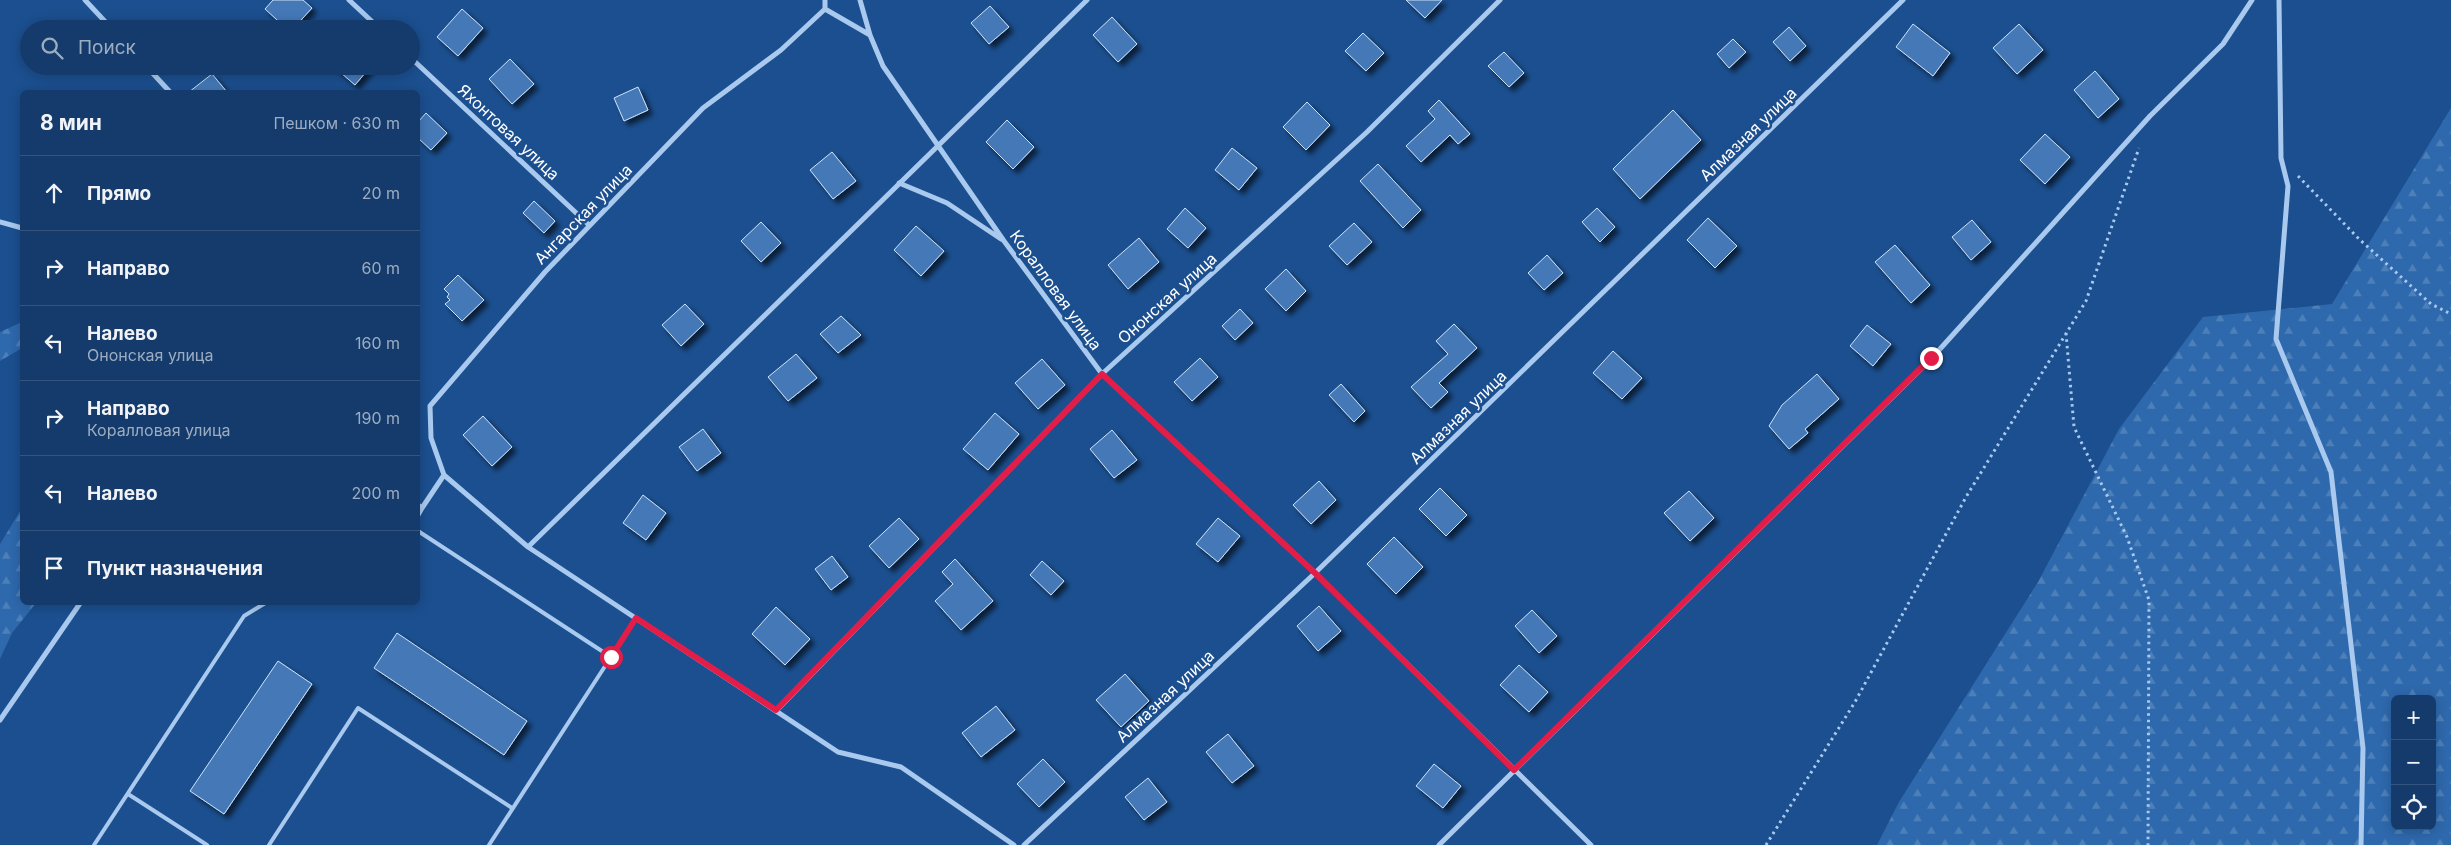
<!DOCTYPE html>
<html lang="ru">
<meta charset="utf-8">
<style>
:root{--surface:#143b6b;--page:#214673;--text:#f1f3f6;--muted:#9dadc1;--line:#33557e}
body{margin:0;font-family:Inter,sans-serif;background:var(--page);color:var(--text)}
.controls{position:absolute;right:15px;bottom:15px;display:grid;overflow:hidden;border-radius:8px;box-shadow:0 2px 12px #0003}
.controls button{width:45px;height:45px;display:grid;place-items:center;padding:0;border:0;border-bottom:1px solid var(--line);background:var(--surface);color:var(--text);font:25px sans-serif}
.stop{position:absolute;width:15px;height:15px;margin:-11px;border:4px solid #e11d48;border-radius:50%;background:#fff}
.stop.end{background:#e11d48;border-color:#fff;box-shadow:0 1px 5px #0008}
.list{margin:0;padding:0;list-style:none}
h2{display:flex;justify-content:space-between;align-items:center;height:65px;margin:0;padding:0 20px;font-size:21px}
h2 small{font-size:16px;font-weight:400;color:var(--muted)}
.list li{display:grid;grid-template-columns:32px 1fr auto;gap:15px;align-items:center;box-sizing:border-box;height:75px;padding:0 20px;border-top:1px solid var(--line)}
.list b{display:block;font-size:19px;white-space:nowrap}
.list p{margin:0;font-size:16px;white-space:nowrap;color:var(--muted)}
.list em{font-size:16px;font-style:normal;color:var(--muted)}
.icon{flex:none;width:28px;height:28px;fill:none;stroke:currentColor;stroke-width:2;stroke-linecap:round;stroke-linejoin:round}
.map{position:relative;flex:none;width:2451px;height:845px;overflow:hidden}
.search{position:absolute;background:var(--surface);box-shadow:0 2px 12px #0003;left:20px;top:20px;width:400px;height:55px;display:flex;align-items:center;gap:12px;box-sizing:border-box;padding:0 18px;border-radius:28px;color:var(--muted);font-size:19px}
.panel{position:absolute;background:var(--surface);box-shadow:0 2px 12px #0003;left:20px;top:90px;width:400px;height:515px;border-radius:8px}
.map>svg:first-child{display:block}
.forest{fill:url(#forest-firs);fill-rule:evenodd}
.building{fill:#4478b7;stroke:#cfe3fa;filter:url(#shadow)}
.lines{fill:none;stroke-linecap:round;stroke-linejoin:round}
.path{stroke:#a9c9ee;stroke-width:3;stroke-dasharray:2.5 4;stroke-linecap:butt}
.service{stroke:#a9c9ee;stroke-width:4}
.minor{stroke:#a9c9ee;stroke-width:5}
.route{stroke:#e11d48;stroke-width:6}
.labels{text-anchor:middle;stroke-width:5;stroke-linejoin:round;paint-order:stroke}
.street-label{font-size:16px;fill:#fff;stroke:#1b4f8f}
</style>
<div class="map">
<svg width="2451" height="845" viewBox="0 0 2451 845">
<defs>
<pattern id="forest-firs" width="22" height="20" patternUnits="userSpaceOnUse" patternTransform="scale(1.25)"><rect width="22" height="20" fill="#2e69ad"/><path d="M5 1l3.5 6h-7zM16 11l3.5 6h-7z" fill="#4d80b9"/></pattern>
<filter id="shadow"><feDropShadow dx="4.5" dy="4.5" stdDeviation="2.5" flood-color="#0009"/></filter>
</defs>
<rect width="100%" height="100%" fill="#1b4f8f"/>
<!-- forest -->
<path class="forest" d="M2451,108v737h-574l22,-43 139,-220 81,-153 84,-112 129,-13zM2395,699h37v127h-37z
M22,322v26l-22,13v-29z
M22,508v94l14,1 -24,30 -12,26v-115z"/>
<!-- building -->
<path class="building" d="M273,0h30l9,8 -19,21h-6l-22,-20z
M1406,0h36l-17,18z
M990,6l19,21 -20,17 -18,-21z
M462,9l21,19 -25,28 -21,-19z
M1112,17l25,27 -19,18 -25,-27z
M1913,24l37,29 -17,23 -37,-29z
M2019,24l24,26 -26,24 -24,-26z
M1789,27l17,19 -16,15 -17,-19z
M1363,33l21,20 -18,18 -21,-20z
M1733,39l13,13 -17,16 -12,-14z
M1504,52l20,21 -15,14 -21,-21z
M510,59l24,25 -22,20 -23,-25z
M333,66h38l-16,19z
M2095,71l24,28 -21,19 -24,-28z
M212,74l15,18h-38z
M638,87l10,23 -24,11 -10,-23z
M1439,100l31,34 -12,10 -8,-9 -29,27 -15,-16 29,-27 -7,-8z
M1307,102l23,23 -24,25 -23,-23z
M1673,110l28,30 -61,59 -27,-30z
M426,113l21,20 -16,17 -13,-12v-16z
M1007,120l27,27 -21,22 -27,-27z
M2045,134l25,23 -25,27 -25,-24z
M1232,148l25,20 -18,22 -24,-20z
M832,152l24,29 -23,18 -23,-29z
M1378,164l43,46 -18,18 -43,-47z
M534,201l21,20 -11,12 -21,-20z
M1185,208l21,20 -18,20 -21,-19z
M1597,208l18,19 -15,15 -18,-20z
M1708,218l29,28 -22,22 -28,-28z
M1972,220l19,22 -20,18 -19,-23z
M761,222l20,21 -20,19 -20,-21z
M1354,223l18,19 -25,23 -18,-19z
M916,226l28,25 -23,25 -27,-26z
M1139,238l20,24 -31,27 -20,-24z
M1895,245l35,40 -19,18 -36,-41z
M1547,255l16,18 -19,17 -16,-17z
M1286,269l20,22 -20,20 -21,-22z
M458,275l26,25 -22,21 -17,-17 5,-4 -3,-3 2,-3 -5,-5z
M685,304l19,20 -23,22 -19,-21z
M1240,309l13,14 -18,17 -13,-14z
M841,316l20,19 -23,18 -18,-19z
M1454,324l23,24 -38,35 9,9 -17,16 -20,-21 37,-33 -12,-13z
M1867,325l24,19 -18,22 -23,-20z
M1613,351l29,27 -20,21 -29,-26z
M796,354l21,24 -29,23 -20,-24z
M1200,358l18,19 -26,24 -18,-19z
M1042,359l23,26 -27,24 -23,-26z
M1817,374l22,25 -34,30 3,4 -19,16 -20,-23 13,-21z
M1341,384l24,27 -11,11 -25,-27z
M995,413l24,21 -31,36 -25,-21z
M483,416l29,31 -20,19 -29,-31z
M703,429l18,24 -24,18 -18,-24z
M1112,430l25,30 -23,18 -24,-29z
M1319,481l17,19 -25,24 -18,-19z
M1440,488l27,27 -21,21 -27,-27z
M1689,491l25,27 -24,23 -26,-28z
M643,495l23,18 -20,27 -23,-17z
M899,518l20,21 -30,29 -20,-22z
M1218,518l22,18 -22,26 -22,-18z
M1394,537l29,30 -27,27 -29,-30z
M832,556l16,21 -17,13 -16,-21z
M955,559l38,42 -32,29 -26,-29 18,-17 -11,-12z
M1042,561l22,20 -13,14 -21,-20z
M1319,606l22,25 -23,20 -21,-25z
M776,607l34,32 -25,26 -33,-31z
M1532,610l25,26 -18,17 -24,-27z
M397,633l130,88 -23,34 -130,-87z
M278,661l34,23 -88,130 -34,-23z
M1519,665l29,27 -19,20 -29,-27z
M1125,674l24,27 -28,26 -25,-27z
M996,706l19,24 -34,27 -19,-24z
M1228,734l26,32 -22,17 -26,-31z
M1043,759l22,23 -26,25 -22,-23z
M1434,764l27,22 -18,22 -27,-22z
M1148,778l19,24 -23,18 -19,-23z"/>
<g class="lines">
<!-- path -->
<path class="path" d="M2298,176l61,63 72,65 20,10
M2066,333l8,94 53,110 22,63 -1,245
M1766,845l89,-143 111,-205 120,-196 53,-153"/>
<!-- service -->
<path class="service" d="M418,531l193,126 25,-39
M128,794l79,51
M94,845l150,-229 23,-14
M269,845l89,-137 154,100
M489,845l122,-188"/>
<!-- minor -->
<path class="minor" d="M85,0l27,29
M349,0l31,29
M825,0v9
M860,0l10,35 13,31 121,175 98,133 213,199 276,272
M2279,0l2,158 7,28 -12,153 55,133 32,276 -2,97
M825,9l45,26
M411,58l178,167
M146,66l24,26
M899,183l48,20 54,36
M0,222l22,6
M444,475l-13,-37 -1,-32 115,-134 158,-164 78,-58 44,-41
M418,505l4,3 22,-33 84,72 310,205 63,15 113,78
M418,515l4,-7
M528,547l559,-547
M777,710l325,-336 265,-242 133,-132
M0,720l81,-118
M1024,845l291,-272 588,-573
M1439,845l492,-486 219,-243 73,-72 29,-44"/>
</g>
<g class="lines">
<!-- route -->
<path class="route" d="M611,657l25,-39 140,92 326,-336 213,199 199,197 417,-412"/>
</g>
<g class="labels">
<!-- street labels -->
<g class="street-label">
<text transform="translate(509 132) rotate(43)" y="6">Яхонтовая улица</text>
<text transform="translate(1748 134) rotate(-44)" y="6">Алмазная улица</text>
<text transform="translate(583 214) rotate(-46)" y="6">Ангарская улица</text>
<text transform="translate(1056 290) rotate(54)" y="6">Коралловая улица</text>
<text transform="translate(1167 298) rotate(-42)" y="6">Ононская улица</text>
<text transform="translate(1458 417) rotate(-44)" y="6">Алмазная улица</text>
<text transform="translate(1165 696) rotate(-43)" y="6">Алмазная улица</text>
</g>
</g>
</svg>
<div class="controls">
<button>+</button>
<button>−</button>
<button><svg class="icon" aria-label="locate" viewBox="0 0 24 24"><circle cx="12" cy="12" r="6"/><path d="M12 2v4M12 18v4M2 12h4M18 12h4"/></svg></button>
</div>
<div class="stop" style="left:611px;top:657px"></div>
<div class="stop end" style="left:1931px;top:358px"></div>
<div class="search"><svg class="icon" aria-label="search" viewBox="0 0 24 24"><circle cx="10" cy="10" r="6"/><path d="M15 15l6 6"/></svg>Поиск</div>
<section class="panel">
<h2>8 мин<small>Пешком · 630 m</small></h2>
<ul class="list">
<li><svg class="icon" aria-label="ahead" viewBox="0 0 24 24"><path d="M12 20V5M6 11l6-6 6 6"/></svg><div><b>Прямо</b></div><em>20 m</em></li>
<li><svg class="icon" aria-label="right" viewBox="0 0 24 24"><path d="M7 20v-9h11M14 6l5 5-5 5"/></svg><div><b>Направо</b></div><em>60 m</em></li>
<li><svg class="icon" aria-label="left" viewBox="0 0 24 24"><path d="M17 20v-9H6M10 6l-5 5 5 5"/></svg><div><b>Налево</b><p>Ононская улица</p></div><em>160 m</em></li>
<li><svg class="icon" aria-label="right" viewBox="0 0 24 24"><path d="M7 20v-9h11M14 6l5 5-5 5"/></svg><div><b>Направо</b><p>Коралловая улица</p></div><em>190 m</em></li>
<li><svg class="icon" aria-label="left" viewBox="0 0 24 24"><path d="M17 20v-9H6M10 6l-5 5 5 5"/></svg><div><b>Налево</b></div><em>200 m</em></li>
<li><svg class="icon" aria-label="arrive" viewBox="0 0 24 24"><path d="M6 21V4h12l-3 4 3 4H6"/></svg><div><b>Пункт назначения</b></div></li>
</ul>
</section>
</div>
